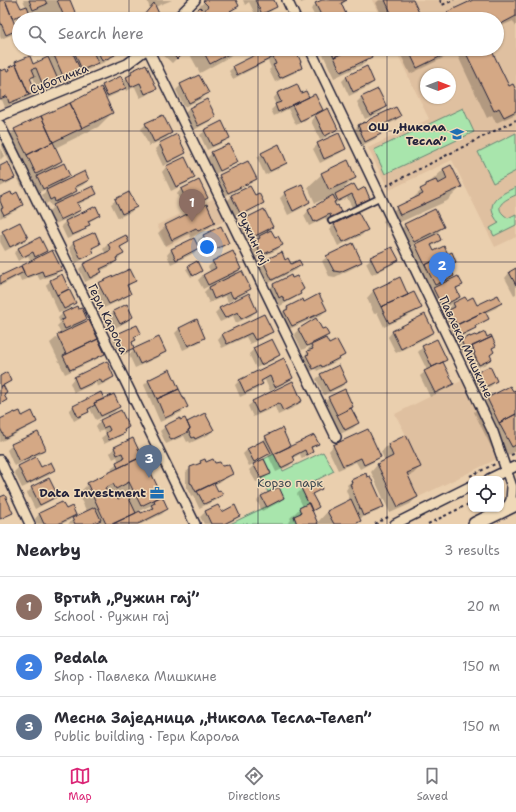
<!DOCTYPE html>
<meta charset="utf-8">
<style>
:root{--surface:#fff;--page:#f7f7f7;--text:#2b2b33;--muted:#7c7c81;--line:#e1e1e2;--accent:#db2777}
body{margin:0;font-family:"Shantell Sans",sans-serif;background:var(--page);color:var(--text)}
.controls{position:absolute;right:12px;bottom:12px;display:grid;overflow:hidden;border-radius:8px;box-shadow:0 1px 3px #0004}
.controls button{width:36px;height:36px;display:grid;place-items:center;padding:0;border:0;border-bottom:1px solid var(--line);background:var(--surface);color:var(--text);font:20px sans-serif}
.compass{position:absolute;left:420px;top:68px;width:36px;height:36px;border-radius:50%;background:var(--surface);box-shadow:0 1px 3px #0004;rotate:90deg}
.you{position:absolute;left:207px;top:247px;width:14px;height:14px;margin:-10px;border:3px solid #fff;border-radius:50%;background:#1a73e8;box-shadow:0 0 0 6px #1a73e833}
.badge{display:grid;place-items:center;width:26px;height:26px;border-radius:50%;background:var(--accent);color:#fff;font-size:13px;font-weight:700}
.pin{position:absolute;translate:-50% -33px;filter:drop-shadow(0 1px 2px #0008)}
.pin::after{content:'';position:absolute;top:21px;width:14px;height:12px;background:inherit;clip-path:polygon(0 0,100% 0,50% 100%)}
.list{margin:0;padding:0;list-style:none}
h2{display:flex;justify-content:space-between;align-items:center;height:52px;margin:0;padding:0 16px;font-size:17px}
h2 small{font-size:13px;font-weight:400;color:var(--muted)}
.list li{display:grid;grid-template-columns:26px 1fr auto;gap:12px;align-items:center;box-sizing:border-box;height:60px;padding:0 16px;border-top:1px solid var(--line)}
.list b{display:block;font-size:15px;white-space:nowrap}
.list p{margin:0;font-size:13px;white-space:nowrap;color:var(--muted)}
.list em{font-size:13px;font-style:normal;color:var(--muted)}
.icon{flex:none;width:22px;height:22px;fill:none;stroke:currentColor;stroke-width:2;stroke-linecap:round;stroke-linejoin:round}
.map{position:relative;flex:none;width:516px;height:524px;overflow:hidden}
.search{position:absolute;background:var(--surface);box-shadow:0 1px 3px #0004;left:12px;right:12px;top:12px;height:44px;display:flex;align-items:center;gap:10px;box-sizing:border-box;padding:0 14px;border-radius:22px;color:var(--muted);font-size:15px}
.sheet{height:232px;background:var(--surface)}
nav{display:flex;justify-content:space-around;align-items:center;box-sizing:border-box;height:56px;border-top:1px solid var(--line);background:var(--surface);font-size:11px;color:var(--muted)}
nav a{display:grid;justify-items:center;gap:2px}
nav .on{color:var(--accent)}
.map>svg:first-child{display:block}
.built{fill:#dfc0a0;fill-rule:evenodd}
.green{fill:#a8e5ac;stroke:#658474}
.shadow{fill:#0003;fill-rule:evenodd}
.building{fill:#d4a885;stroke:#22223b}
.lines{fill:none;stroke-linecap:round;stroke-linejoin:round}
.service-casing{stroke:#22223b;stroke-width:8}
.minor-casing{stroke:#22223b;stroke-width:12}
.secondary-casing{stroke:#22223b;stroke-width:16}
.path{stroke:#22223b;stroke-width:2;stroke-dasharray:3 3;stroke-linecap:butt}
.service{stroke:#efd9b8;stroke-width:4.5}
.minor{stroke:#efd9b8;stroke-width:9}
.secondary{stroke:#efd9b8;stroke-width:13}
.grid{fill:none;stroke:#22223b;stroke-width:1;stroke-opacity:0.55}
.labels{text-anchor:middle;stroke-width:3;stroke-linejoin:round;paint-order:stroke}
.street-label{font-size:12px;fill:#22223b;stroke:#efd9b8}
.poi-label{font-size:12px;font-weight:bold;fill:#22223b;stroke:#efd9b8;text-anchor:end}
.park-label{font-size:12px;fill:#3d4952;stroke:#efd9b8}
</style>
<div class="map">
<svg width="516" height="524" viewBox="0 0 516 524">
<rect width="100%" height="100%" fill="#eacfae"/>
<filter id="ink" filterUnits="userSpaceOnUse"><feTurbulence type="fractalNoise" baseFrequency=".025" numOctaves="2"/><feDisplacementMap in="SourceGraphic" scale="8" xChannelSelector="R" yChannelSelector="G"/><feConvolveMatrix kernelMatrix="1 2 1 2 8 2 1 2 1" color-interpolation-filters="sRGB"/></filter>
<g filter="url(#ink)">
<!-- built -->
<path class="built" d="M372,0h144v237l-21,10 -43,-87 -63,30 -21,-42 61,-29 -34,-70h102v-30h-116zM426,74h24v24h-24z
M217,197l10,23 -60,27 -10,-22z
M463,380l23,51 11,28 -99,48 -21,-43 16,-8 -5,-12 18,-9 -11,-21z"/>
<!-- green -->
<path class="green" d="M463,108l11,24 -89,42 -11,-24z
M516,133v38l-23,12 -15,-31z
M516,187v8c-12,5 -25,12 -8,23l8,-4v11l-22,11 -4,-8 9,-5c-17,-20 0,-28 17,-36z
M323,452l11,19 -33,17 8,15 -10,5 2,5 -7,3 3,8h-67l54,-26 -6,-10 -10,4 -7,-14 10,-5 -7,-14 10,-5 9,17z"/>
<!-- shadow -->
<path class="shadow" d="M2,0h14l4,10 6,-3 -3,-7h46l7,16 -3,3h-27l-2,-6 -9,3 -2,-4 -4,2 2,5h-12v8l-3,-8 -4,2 4,9 -5,5 -10,4 -1,-3v-35z
M147,0h25l-17,7 5,11 -1,1h-27l8,-3 1,3 9,-10z
M206,0h28l3,5 -7,8 5,6h-46l6,-6 -1,-1z
M243,0h30l3,6 -5,5 -14,7 -8,-16 -4,3z
M300,0h8l-7,3z
M325,0h21l-4,5 3,9 -7,5h-22l-5,-10 5,-5z
M379,0h33l9,19h-38l-7,-16z
M475,0h41v27l-3,-6 -16,7v-9h-55l6,-6z
M64,49h64l-16,8 -3,3 -11,5 -1,-2 -5,5 -15,6 -1,-2 -2,2 -17,7 -4,5 -14,6 -6,-15 -3,3 5,11 -5,5 -25,11 -3,-7 -2,1v-30l6,1 10,-9 16,2 16,-6 5,-5z
M161,49h17l4,4 -10,10 -13,-12z
M187,49h50l-8,8 -29,16z
M263,49h27l11,18 -5,5 -21,10 -6,-12 2,-2 -3,-7 -35,18 -4,-8 5,-4 30,-15z
M322,49h46l3,8 -7,7 -30,14 -13,-28z
M398,49h92l18,39 8,5v21l-20,9 -4,-8 -5,3 -31,-66 -46,22z
M132,72l24,17 -5,4 -11,5 -5,-11 -9,4 -1,-3 -5,4 -15,7 7,14 -14,14 -43,21 6,13 -8,8 16,7 -8,7 27,-3 -5,5 -8,4 1,2 -8,8 28,-6 -5,5 -14,7 3,5 -9,8 28,-3 -5,4 -6,3 1,2 -9,9 -13,6 -6,-13 8,-8 -14,6 -6,-13 8,-8 -6,3 -2,-4 -3,2 -4,-9 7,-7 -10,4 -6,-11 -11,6 -21,-43 14,-14 84,-40 4,-4 20,-4z
M347,76l26,6 -5,5 -19,9 -7,-15z
M181,85l26,8 -4,5 -19,9 -8,-17z
M296,85l5,9 7,4 14,12 -5,5 20,14 -4,4 -13,7 -9,-19 4,-6 -19,10 -8,-16 -14,7 -3,-6 5,-5 -3,-6 4,-5z
M377,90l8,17 -4,5 -16,7 -8,-17 4,-4z
M190,108l25,9 -5,4 -16,9 -9,-17z
M400,116l-5,5 -13,6 -3,5 1,2 -5,5 -14,7 -8,-15 5,-5 7,-3 1,2z
M146,124l25,9 -5,5 -17,8 -8,-17z
M205,131l23,6 -4,5 -17,8 -7,-15z
M160,144l25,9 -5,4 -17,9 -8,-17z
M318,144l27,5 -5,4 -20,10 -7,-14z
M0,148l4,8 -4,4z
M212,153l25,9 -5,4 -17,8 -8,-16z
M262,154l24,8 -5,5 -16,8 -8,-17z
M185,159l9,18 -5,5 -18,9 -9,-19 4,-5z
M451,166l10,21 -14,14 -60,27 -4,-7 14,-14 12,-5 34,-32z
M0,167l14,11 -4,4 -10,5z
M322,174l33,4 -14,13 16,1 12,6 -4,5 -12,6 -6,-11 -13,6 5,9 -4,5 -8,4 -2,-4 -16,8 -5,-10 4,-5 22,-13v-1l-15,6 -7,-16z
M220,176l36,2 -5,5 -28,14 -8,-17z
M198,181l8,17 -4,5 -17,8 -8,-17 4,-5z
M250,187l4,9 9,7 -5,5 -22,11 -9,-18 5,-5zM259,205v2l-23,11v-2z
M285,193l24,9 -5,5 -16,8 -8,-17z
M0,198l22,7 -5,5 -17,8z
M116,200l19,7 -4,5 -13,6 -7,-14z
M245,220l27,7 -7,7 10,5 6,6 -4,5 -20,9 -7,-13 12,-12 -14,7 -8,-17z
M214,222l-7,8 -16,8 -2,-4 -24,12 -7,-13 8,-7z
M20,223l7,15 -5,4 -17,9 -5,-9v-7z
M334,224l32,6 -4,5 -24,11 -8,-17z
M405,225l38,2 -6,6 3,7 -9,7 2,5 15,4 7,6 -6,5 4,9 -6,6 14,3 -5,5 3,6 -8,9 14,-6 1,3 10,4 25,-3 -5,5 -11,5 3,6 -5,4 -8,4 -5,5 -16,8 -4,-8 2,-3 -2,-4 -3,2 -3,-7 2,-3 -1,-2 5,-5 -1,-2 4,-4 -21,10 -8,-16 11,-11 -5,2 -19,-40 4,-4 -9,4 -8,-17z
M220,227l7,15 -4,5 -17,8 -8,-15 5,-4z
M94,233l5,10 -7,6 1,3 -5,5 -12,6 -7,-15 4,-5z
M125,236l3,6 -8,6 3,6 -12,12 -11,5 1,1 -5,5 -11,5 -6,-13 4,-4 23,-11 -3,-5 5,-5z
M194,239l4,9 -4,5 -23,11 -4,-9 4,-5z
M19,249l27,2 -7,6 21,12 -4,5 -16,6 -3,-5 -16,6 -2,-5 -19,10v-9l31,-15 -3,-6 -10,5 -4,-8z
M281,253l4,8 6,5 10,-1 -5,5 -29,14 -8,-17 4,-5z
M327,257l34,4 -4,5 -22,11 -6,-1 -7,-15z
M371,258l27,2 -5,4 -21,11 -6,-12z
M213,262l27,7 -7,7 16,13 -4,4 -17,9 -3,-6 -16,7 -5,-11 7,-7 -8,4 -5,-9 5,-5 8,-3 -3,-5z
M196,263l3,10 -8,4 -5,-8z
M516,269v25l-2,1 -9,-17 4,-5z
M61,276l13,27 -4,5 -11,5 -13,-28 4,-4z
M290,277l9,17 -4,4 -15,8 -3,-6 -3,1 -6,-11 5,-5z
M135,281l-8,6 3,7 -5,4 -21,10 -10,-20 5,-4z
M374,290l34,6 12,12 -4,4 -32,15 -7,-15 -3,2 -7,-16z
M304,303l22,7 -5,5 -34,15 -7,-14 3,-3v-1l4,-5z
M220,308l36,3 -5,5 -15,7 -3,-7 -13,6 -5,-9z
M114,311l18,6 -4,4 -13,7 -6,-12z
M63,313l23,6 -6,6 8,-4 16,32 -5,5 -34,16 -15,-31 11,-9 -4,-8 3,-3 -2,-5z
M264,315l8,16 -5,5 -17,8 -4,-7 -24,11 -4,-8 4,-5z
M425,316l8,16 -5,5 -32,16 -8,-16 4,-5z
M137,326l3,7 -6,6v1l-3,4 2,4 -4,4 3,-1 -11,5 -8,-16 4,-5z
M180,328l24,9 -4,5 -17,8 -8,-17z
M299,329l22,2 6,4 -2,3 3,7 15,10 -4,5 -22,11 -1,-2 -8,4 -6,-13 2,-2 -1,-1 5,-5 -1,-2 5,-5 -10,5 -8,-16z
M469,337l1,1h17l8,8 -3,3 1,3 -4,4 2,3 -5,5 -12,5 -7,-19 -7,4 -4,-8 5,-5z
M159,338l6,14 -5,4 -25,12 -6,-13 3,-4z
M423,347l23,13 -4,3 10,20 -4,5 -18,9 -10,-21 7,-6 -9,-18z
M254,349l25,6 -5,5 -18,8 -7,-14z
M283,360l9,18 -5,4 -17,9 -5,-11 -4,2 1,2 -5,5 -17,8 -5,-12 4,-4z
M107,363l6,14 -4,4 -12,6 -1,-4 -22,10 -4,-10 4,-5z
M476,373l20,8 -5,5 -13,6 -6,-14z
M321,375l25,7 -5,5 -17,8 -8,-16z
M0,377l10,4 -7,6 1,8 2,5 -6,5z
M148,381l39,26 -5,5 -22,10 -16,-37z
M513,393h3v58l-18,10 -24,-49 13,-14z
M329,398l22,10 7,15 -5,5 -13,6 -16,-32z
M103,400l15,7 -4,5 -18,8 -6,-11 -3,1 -4,6 -9,5 -5,-10 5,-5z
M301,401l-4,5 -19,9 -3,-8 -22,10 -5,-11 5,-4z
M120,411l8,16 -9,10 -15,7 -3,-6 5,-4 -2,-4 -5,2 -3,-6 4,-5z
M205,414l8,16 -5,5 -18,8 -1,-2 -2,1 -3,-6 -18,8 -6,-13 5,-4 21,-4z
M21,417l15,5 -5,4 -31,16v-22z
M281,430l9,17 27,-3 -6,5 1,2 -5,5 -5,3 -2,-5 -7,4 1,3 -5,5 -13,6 -8,-17 -11,7 13,11 -5,5 -9,4 -7,-12 7,-7 -7,3 -6,-12 4,-4 15,-8 4,-5z
M368,430l12,27 -5,4 -15,8 -4,-7 -18,8 -9,-19 4,-5z
M406,437l14,30 -7,7 -5,2 9,21 -7,7 -20,9 -19,-41 7,-8 7,-3 -4,-9 7,-7z
M132,440l29,56 -3,3 9,10 -5,5 -21,10h-73l5,-5 14,-7 -9,-18 10,-10 25,-12 -2,-4 8,-6 -2,-5 -4,2 -3,-6 4,-5zM120,491l3,6 -5,3 -10,-3zM152,505l-4,6 -8,4 -1,-4z
M12,445l33,4 -5,5 -26,12 -7,-16z
M200,462l22,5 9,7 -4,4 -13,7 3,7 4,3 -4,5 -18,8 -6,-13 -2,1 -3,-8h-2v-16l5,-4 6,-3z
M19,467l22,1 12,2 -4,5 -27,13 -8,-16z
M352,481l30,25 -4,5 -19,8 1,2 -3,3h-70l4,-4 -1,-2 9,-9 4,-2 -6,-13 5,-5 19,-1 -10,7 6,12 -5,5 5,11 11,-12 22,-10 -4,-11 2,-3 -1,-2z
M32,488l25,8 -5,4 -17,9 -8,-16z
M261,496l22,2 -5,5 -16,8 -5,-10z
M62,503l3,7 10,5 -5,5 -9,4h-24l-2,-5 4,-5z
M217,506l4,8 18,2 -5,4 -7,4h-23l-4,-7 5,-5z"/>
<!-- building -->
<path class="building" d="M0,0h5l12,30 -11,5 -6,-14z
M5,0h12l4,8 6,-2 5,13h-10l-1,-4 -9,3z
M29,0h16l2,4 -14,6z
M57,0h13l7,17 -6,2h-6z
M205,0h31l3,6 -9,5 7,8h-25l-8,-8 4,-5 -5,-5z
M255,0h19l3,7 -15,7z
M322,0h25l-6,3 5,11 -11,5h-12l-8,-16z
M385,0h28l9,19h-28z
M473,0h43v16l-19,10v-7h-55l7,-3 -2,-4z
M154,3l7,15 -16,1 -2,-3z
M200,7l12,12h-24z
M62,49h9l9,20 -17,7 -10,-23z
M73,49h19l6,14 -16,7z
M97,49h15l3,6 -13,6z
M167,49h12l4,4 -6,6z
M202,49h36l-28,15z
M267,49h23l-53,26 -4,-9z
M290,49h3l2,4h2l4,9h-1l2,6 -22,10 -7,-13 3,-1 -3,-7z
M330,49h22l-18,8z
M352,49h17l3,8 -31,15 -7,-15z
M408,49h48l-39,19z
M464,49h27l18,37 4,-2 3,6v21l-12,6 -5,-9 -5,3z
M30,56l3,8 15,-7 11,25 -15,6 -8,-20 -4,1 3,7 -5,2 6,14 -7,3 -14,-33z
M16,64l13,31 -20,8 -2,-7 -7,3v-30l1,2 5,-2 1,2 3,-1 -1,-3z
M146,64l11,25 -12,5 -5,-11 -9,4 -5,-10 6,-3 -1,-3z
M367,66l7,16 -21,10 -7,-16z
M199,75l10,18 -20,10 -9,-19z
M121,76l5,12 -19,8 -5,-11z
M297,84l4,9 5,-2 3,6 -31,15 -3,-8 6,-2 -4,-9z
M101,87l12,26 -31,15 -12,-25z
M378,89l9,18 -17,8 -9,-18z
M315,94l8,16 -23,11 -8,-16z
M207,99l9,18 -18,9 -9,-18z
M70,103l12,25 -29,14 -12,-26z
M396,107l5,9 -18,9 1,3 -5,2 2,4 -16,8 -7,-17 7,-3 1,1 4,-4z
M328,108l10,21 -13,7 -10,-21z
M163,115l9,18 -18,9 -9,-19z
M41,116l12,26 -26,13 -13,-26z
M222,121l8,17 -18,8 -8,-16z
M339,133l7,16 -22,10 -7,-16z
M177,134l9,19 -18,9 -9,-19z
M53,142l9,19 -26,13 -9,-19z
M229,144l9,18 -18,9 -9,-19z
M279,144l8,19 -17,8 -9,-18z
M185,157l10,21 -19,9 -10,-21z
M348,160l8,18 -27,12 -8,-17z
M248,161l9,18 -29,14 -9,-18z
M8,162l7,16 -11,5 -1,-2 -3,1v-16z
M64,163l6,13 -27,13 -6,-13z
M451,165l11,22 -62,28 -4,-8 27,-13 -3,-5 6,-3v-2l10,-4 2,4 9,-5 -4,-10z
M85,171l4,9 -14,7 2,4 -22,11 -1,-4 -4,2 -4,-10z
M199,180l9,18 -18,9 -9,-18z
M302,184l8,18 -17,9 -9,-19z
M354,184l4,7 7,-4 5,12 -13,6 -5,-11 -14,7 -3,-7z
M93,186l4,8 -20,9 4,7 -21,10 -7,-15z
M250,186l5,9 4,-2 5,10 -23,12 -10,-20z
M11,192l1,3 5,-3 6,13 -19,10 -3,-6 2,-1 -3,-7v-4z
M129,192l8,15 -15,7 -7,-15z
M333,195l3,6 -2,1 2,4 2,-1 3,8 -10,5 -1,-4 -16,8 -6,-12z
M207,204l8,19 -17,8 -2,-3 -24,12 -7,-15z
M96,206l4,9 -12,6 2,4 -5,2 1,2 -14,6 -7,-14z
M264,209l9,18 -20,10 -9,-18z
M435,209l9,18 -30,15 -10,-18z
M358,212l10,18 -25,12 -9,-18z
M20,222l8,16 -18,9 -8,-16z
M221,226l8,17 -18,8 -8,-16z
M271,230l4,7 3,-1 5,9 -21,10 -8,-14 6,-3 -1,-2z
M95,232l5,12 -8,4 2,5 -13,6 -8,-17z
M438,233l3,7 -10,5 3,6 10,-5 4,8 -23,11 -10,-21z
M126,235l3,7 -9,5 4,7 -8,4 1,3 -17,8 2,3 -12,6 -7,-14 28,-14 -3,-6z
M40,237l7,14 -12,6 -2,-5 -10,5 -5,-9z
M194,238l5,10 -23,12 -5,-11z
M353,243l9,19 -22,10 -6,-1 -8,-15z
M392,247l7,13 -22,11 -7,-14z
M52,250l10,20 -18,6 -2,-5 -16,6 -5,-11z
M233,251l8,18 -33,16 -5,-10 13,-7 -4,-7z
M282,252l3,8 3,-2 3,6 8,-4 3,5 -30,15 -9,-19z
M452,252l4,10 -7,3 5,11 -19,9 -10,-20z
M197,261l5,10 -9,5 -5,-10z
M21,266l3,6 -24,12v-8z
M516,268v17l-7,-13z
M130,269l6,12 -9,4 4,9 -22,10 -11,-21z
M242,271l9,18 -18,9 -3,-6 -16,7 -5,-12z
M62,274l7,15 -12,6 -7,-15z
M291,275l1,3 5,-2 7,13 -4,3 1,2 -16,8 -3,-6 -3,2 -6,-14z
M458,276l5,9 -7,3 4,9 -18,9 -9,-18z
M400,277l8,18 -27,12 -8,-17z
M69,289l7,14 -12,6 -7,-14z
M414,292l8,16 -33,15 -8,-16z
M249,293l8,18 -16,8 -3,-7 -13,6 -6,-10z
M319,294l8,16 -35,16 -8,-15 4,-2 -1,-2 16,-8 1,3z
M498,295l4,8 -45,22 -2,-4 -3,2 -4,-9 3,-1 -2,-3 6,-3 -2,-4 12,-6 2,3 6,-3 4,8z
M127,304l6,13 -13,7 -7,-13z
M77,306l1,3 4,-1 5,11 -22,10 -4,-9 4,-1 -3,-6z
M485,311l4,8 -14,7 1,2 -17,8 -5,-10z
M264,314l9,18 -18,8 -4,-7 -24,11 -5,-10z
M425,314l9,18 -33,17 -9,-18z
M316,318l6,11 3,-1 4,7 -22,11 -9,-17z
M197,319l8,19 -17,8 -9,-18z
M89,320l9,19 -32,15 -9,-19z
M137,325l4,8 -7,4 2,3 -4,2 2,6 -9,4 -8,-18z
M485,332l2,5 4,-2 1,2 -27,13 -4,-10 9,-4v1l5,-2 1,1z
M159,337l7,15 -26,12 -7,-15z
M492,337l4,9 -4,2 2,4 -4,3 2,4 -13,6 -5,-11 1,-1 -3,-7z
M326,338l3,6 8,-4 8,15 -23,12 -1,-2 -8,4 -7,-14 3,-1 -2,-3 6,-2 -2,-4z
M98,339l7,15 -35,16 -7,-14z
M272,339l8,16 -19,10 -8,-17z
M437,339l10,21 -15,7 -10,-21z
M284,358l9,20 -18,9 -5,-11 -9,5 2,3 -18,9 -6,-13z
M107,361l7,16 -12,6 -2,-4 -21,10 -5,-12z
M443,362l11,22 -19,9 -11,-22z
M339,365l8,17 -18,9 -9,-17z
M490,366l7,15 -14,7 -7,-15z
M170,369l9,20 -22,10 -9,-19z
M7,372l4,9 -11,6v-11z
M293,381l9,20 -19,10 -4,-8 -21,10 -6,-12z
M3,385l4,8 -3,2 3,5 -7,4v-17z
M510,386l3,5 3,-1v24l-17,9 -12,-25z
M179,389l9,18 -23,11 -8,-19z
M345,389l8,18 -16,8 -9,-18z
M101,392l3,7 -10,4 1,2 -7,4 1,3 -11,5 -5,-11z
M114,394l6,13 -19,9 -7,-13z
M351,408l8,15 -14,7 -8,-15z
M121,410l8,17 -5,3 1,3 -16,7 -3,-7 4,-3 -2,-4 -5,2 -3,-8z
M20,411l2,5 10,-5 5,11 -32,16 -5,-10v-9l15,-7v1z
M205,413l9,17 -19,9 -1,-2 -2,1 -4,-8 2,-1 -3,-7z
M516,414v31l-4,2 -13,-24z
M180,418v2l5,-2 5,11 -2,1v2l-17,8 -7,-14z
M282,428l8,18 -16,8 -9,-18z
M368,429l13,28 -17,8 -3,-7 -18,8 -10,-21z
M38,432l8,17 -27,13 -8,-18z
M314,435l5,9 -8,3 2,5 -6,3 -2,-5 -12,6 2,5 -14,7 -7,-14z
M406,435l15,32 -14,6 11,24 -20,10 -21,-43 16,-8 -5,-12z
M133,438l9,19 -24,11 -2,-6 8,-4 -2,-5 -5,2 -3,-8z
M264,440l7,13 -17,9 -7,-13z
M143,456l19,40 -21,10 -12,-24 -13,7 -3,-5 -8,4 4,9 7,-3 2,5 9,-5 9,19 -24,11h-6l-19,-41z
M36,457l5,10 10,-5 4,8 -28,14 -9,-18z
M205,459l1,3 7,-3 2,4 5,-1 2,4 7,-1 4,9 -37,18 -4,-8 -2,-1v-16l11,-4 -1,-2z
M264,459l7,15 -10,4 -8,-14z
M366,473l1,4 3,-1 14,31 -21,9 -13,-32 2,-1 -1,-3z
M49,478l9,18 -18,9 -9,-18z
M318,480l4,9 -10,5 7,13 -7,4 -11,-23z
M214,483l4,8 2,-1 3,5 -19,9 -7,-13z
M279,487l5,11 -17,9 -6,-11z
M5,495l8,18 -13,6v-22z
M162,496l6,13 -30,15h-25l27,-13 1,2 12,-5 -2,-3 4,-2 -1,-3z
M351,499l10,22 -6,3h-21l-7,-13z
M62,502l4,7 6,-3 4,9 -18,9h-14l-5,-11z
M309,503l9,21h-21l-3,-8 7,-3 -2,-5z
M218,505l4,7 13,-7 5,11 -16,8h-13l-6,-13z
M95,507l6,13 -9,4h-17l-3,-6z"/>
<g class="lines">
<defs>
<path id="service" d="M331,221l50,-24"/>
<path id="minor" d="M287,0l9,19
M176,19l19,-19
M148,49l188,388
M310,49l183,383 19,55 -1,13 -4,8
M0,116l127,-52 20,-15
M0,125l195,399
M0,460l30,64
M489,479l27,-13
M395,524l76,-38"/>
<path id="secondary" d="M475,524l41,-20"/>
</defs>
<!-- service casing -->
<use href="#service" class="service-casing"/>
<!-- minor casing -->
<use href="#minor" class="minor-casing"/>
<!-- secondary casing -->
<use href="#secondary" class="secondary-casing"/>
<!-- path -->
<path class="path" d="M440,0l2,5 12,-5
M386,186l130,-66
M511,455l5,-2
M470,476l25,-12
M375,524l13,-7
M428,524l43,-21"/>
<!-- service -->
<use href="#service" class="service"/>
<!-- minor -->
<use href="#minor" class="minor"/>
<!-- secondary -->
<use href="#secondary" class="secondary"/>
</g>
</g>
<!-- grid -->
<path class="grid" d="M129,0v19M258,0v19M387,0v19M129,49v475M258,49v475M387,49v475M0,131h516M0,262h516M0,393h516"/>
<!-- icons -->
<defs>
<symbol id="school-bare" viewBox="-9 -9 18 18"><path d="M0-5L7-2L0 1L-7-2ZM-4 1L0 2.5L4 1V4Q0 6-4 4Z" fill="#1f6fb2" stroke="#efd9b8" stroke-width="2.5" paint-order="stroke"/></symbol>
<symbol id="office-bare" viewBox="-9 -9 18 18"><path d="M-6-3h4V-5.5h4V-3h4V5H-6ZM-1-4.5V-3h2v-1.5ZM-6 0V1H6V0Z" fill="#1f6fb2" stroke="#efd9b8" stroke-width="2.5" paint-order="stroke"/></symbol>
</defs>
<g fill-rule="evenodd">
<use href="#school-bare" x="447" y="124" width="20" height="20"/>
<use href="#office-bare" x="147" y="483" width="20" height="20"/>
</g>
<g class="labels">
<!-- street labels -->
<g class="street-label">
<text transform="translate(59 79) rotate(-22)" y="4">Суботичка</text>
<text transform="translate(253 238) rotate(64)" y="4">Ружин гај</text>
<text transform="translate(108 319) rotate(64)" y="4">Гери Кароља</text>
<text transform="translate(466 347) rotate(65)" y="4">Павлека Мишкине</text>
</g>
<!-- poi labels -->
<g class="poi-label">
<text x="446" y="131">ОШ „Никола<tspan x="446" dy="14">Тесла”</tspan></text>
<text x="146" y="497">Data Investment</text>
</g>
<!-- park labels -->
<g class="park-label">
<text x="290" y="487">Корзо парк</text>
</g>
</g>
</svg>
<div class="controls">
<button><svg class="icon" aria-label="locate" viewBox="0 0 24 24"><circle cx="12" cy="12" r="6"/><path d="M12 2v4M12 18v4M2 12h4M18 12h4"/></svg></button>
</div>
<svg class="compass" viewBox="-18 -18 36 36"><path d="M0-13l5 13h-10z" fill="#e53935"/><path d="M0 13l5-13h-10z" fill="#7c7c81"/></svg>
<div class="you"></div>
<div class="pin badge" style="left:192px;top:222px;background:#8d6e63">1</div>
<div class="pin badge" style="left:442px;top:285px;background:#3f7fe0">2</div>
<div class="pin badge" style="left:149px;top:478px;background:#5c6f8a">3</div>
<div class="search"><svg class="icon" aria-label="search" viewBox="0 0 24 24"><circle cx="10" cy="10" r="6"/><path d="M15 15l6 6"/></svg>Search here</div>
</div>
<section class="sheet">
<h2>Nearby<small>3 results</small></h2>
<ul class="list">
<li><span class="badge" style="background:#8d6e63">1</span><div><b>Вртић „Ружин гај”</b><p>School · Ружин гај</p></div><em>20 m</em></li>
<li><span class="badge" style="background:#3f7fe0">2</span><div><b>Pedala</b><p>Shop · Павлека Мишкине</p></div><em>150 m</em></li>
<li><span class="badge" style="background:#5c6f8a">3</span><div><b>Месна Заједница „Никола Тесла-Телеп”</b><p>Public building · Гери Кароља</p></div><em>150 m</em></li>
</ul>
</section>
<nav>
<a class="on"><svg class="icon" aria-label="map" viewBox="0 0 24 24"><path d="M3 6l6-2 6 2 6-2v14l-6 2-6-2-6 2zM9 4v14M15 6v14"/></svg>Map</a>
<a><svg class="icon" aria-label="directions" viewBox="0 0 24 24"><path d="M12 3l9 9-9 9-9-9zM9 14v-3h6M13 9l2 2-2 2"/></svg>Directions</a>
<a><svg class="icon" aria-label="saved" viewBox="0 0 24 24"><path d="M7 4h10v16l-5-4-5 4z"/></svg>Saved</a>
</nav>
